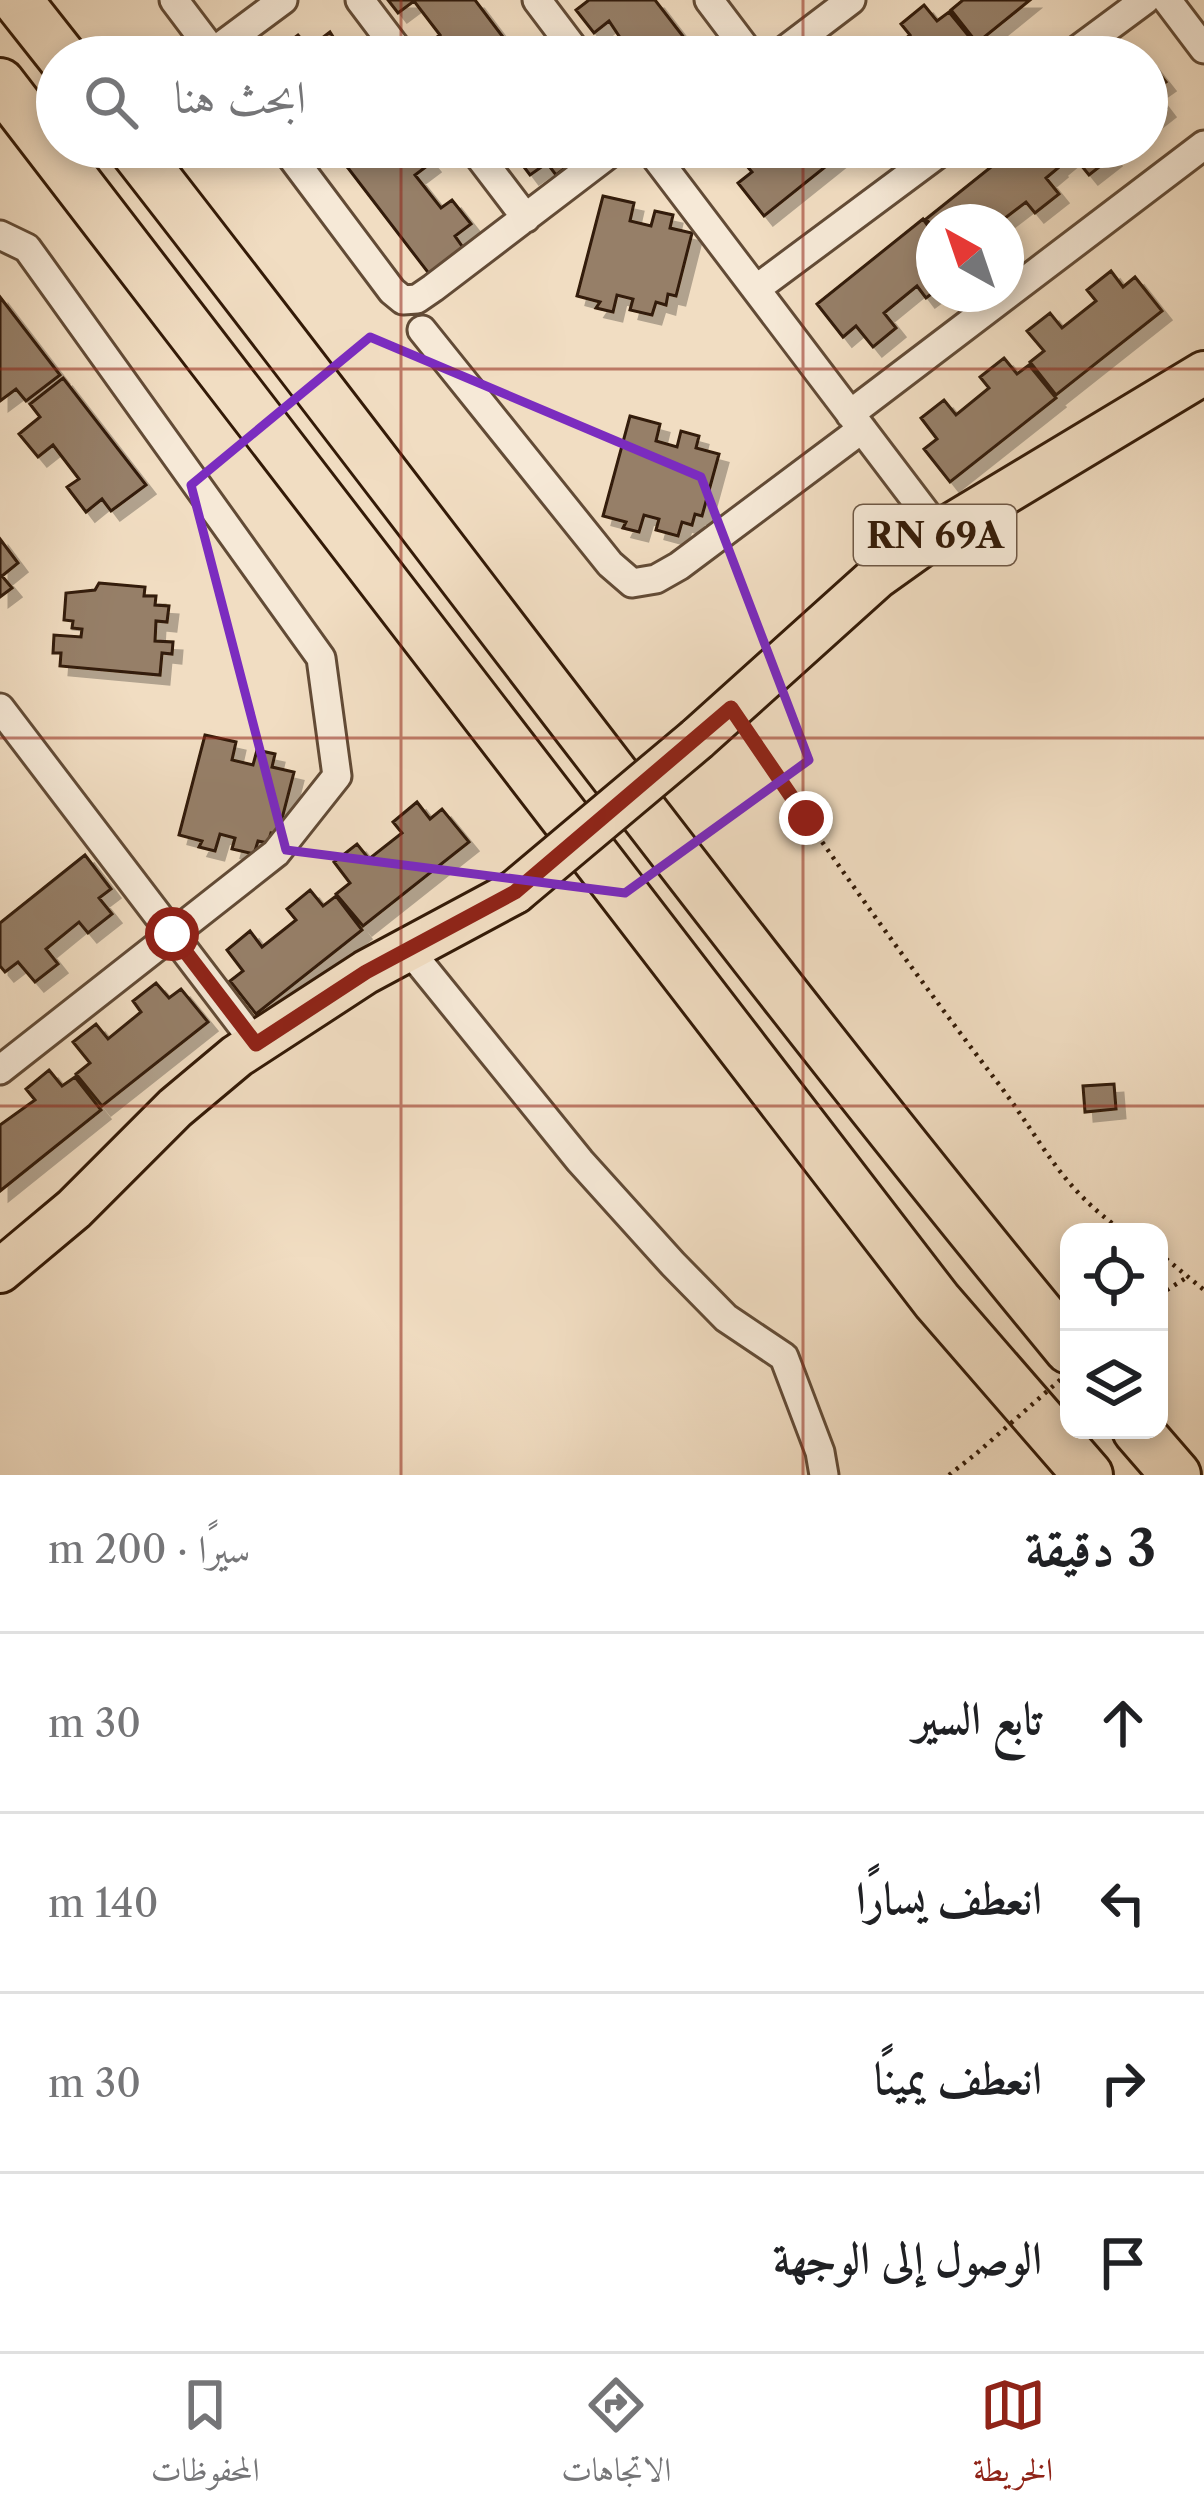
<!DOCTYPE html>
<html lang="ar">
<meta charset="utf-8">
<style>
:root{--surface:#fff;--page:#f6f6f6;--text:#202124;--muted:#757577;--line:#e0e0e0;--accent:#8f2418}
body{margin:0;font-family:"Libre Caslon Text",Amiri,serif;background:var(--page);color:var(--text);direction:rtl}
.controls{position:absolute;right:36px;bottom:36px;display:grid;overflow:hidden;border-radius:24px;box-shadow:0 6px 18px #0003}
.controls button{width:108px;height:108px;display:grid;place-items:center;padding:0;border:0;border-bottom:3px solid var(--line);background:var(--surface);color:var(--text);font:60px sans-serif}
.compass{position:absolute;left:916px;top:204px;width:108px;height:108px;border-radius:50%;background:var(--surface);box-shadow:0 6px 18px #0003;rotate:320deg}
.stop{position:absolute;width:36px;height:36px;margin:-27px;border:9px solid #8f2418;border-radius:50%;background:#fff}
.stop.end{background:#8f2418;border-color:#fff;box-shadow:0 3px 12px #0008}
.list{margin:0;padding:0;list-style:none}
h2{display:flex;justify-content:space-between;align-items:center;height:156px;margin:0;padding:0 48px;font-size:51px}
h2 small{font-size:39px;font-weight:400;color:var(--muted)}
.list li{display:grid;grid-template-columns:78px 1fr auto;gap:36px;align-items:center;box-sizing:border-box;height:180px;padding:0 48px;border-top:3px solid var(--line)}
.list b{display:block;font-size:45px;white-space:nowrap}
.list em{font-size:39px;font-style:normal;color:var(--muted)}
.icon{flex:none;width:66px;height:66px;fill:none;stroke:currentColor;stroke-width:2;stroke-linecap:round;stroke-linejoin:round}
.map{position:relative;flex:none;width:1204px;height:1475px;overflow:hidden;direction:ltr}
.search{position:absolute;background:var(--surface);box-shadow:0 6px 18px #0003;left:36px;right:36px;top:36px;height:132px;display:flex;align-items:center;gap:30px;box-sizing:border-box;padding:0 42px;border-radius:66px;color:var(--muted);font-size:45px}
.sheet{height:876px;background:var(--surface)}
nav{display:flex;justify-content:space-around;align-items:center;box-sizing:border-box;height:168px;border-top:3px solid var(--line);background:var(--surface);font-size:33px;color:var(--muted)}
nav a{display:grid;justify-items:center;gap:6px}
nav .on{color:var(--accent)}
.map>svg:first-child{display:block}
.building{fill:#967f68;stroke:#331a07;stroke-width:3;filter:url(#shadow)}
.lines{fill:none;stroke-linecap:round;stroke-linejoin:round}
.street-casing{stroke:#624b36;stroke-width:33}
.primary-casing{stroke:#331a07;stroke-width:48}
.highway-casing{stroke:#331a07;stroke-width:54}
.path{stroke:#331a07;stroke-width:4.5;stroke-dasharray:3 6;stroke-linecap:butt}
.street{stroke:#f6e9d7;stroke-width:27}
.primary{stroke:#f1ddc2;stroke-width:42}
.highway{stroke:#f1ddc2;stroke-width:48}
.primary-bridge-casing{stroke:#331a07;stroke-width:48;stroke-linecap:butt}
.path-bridge{stroke:#331a07;stroke-width:4.5;stroke-dasharray:3 6;stroke-linecap:butt}
.primary-bridge{stroke:#f1ddc2;stroke-width:42}
.route{stroke:#8f2418;stroke-width:15}
.marked{fill:none;stroke:#7b2cbf;stroke-width:9;stroke-linejoin:round}
.grid{fill:none;stroke:#8f2418;stroke-width:3;stroke-opacity:0.55}
.labels{text-anchor:middle;stroke-width:9;stroke-linejoin:round;paint-order:stroke}
.shield{fill:#f6e9d7;stroke:#6e5845;stroke-width:3}
.shield-label{font-size:36px;font-weight:bold;fill:#331a07}
</style>
<div class="map">
<svg width="1204" height="1475" viewBox="0 0 1204 1475">
<defs>
<filter id="shadow"><feDropShadow dx="9" dy="9" stdDeviation="0" flood-color="#0004"/></filter>
</defs>
<rect width="100%" height="100%" fill="#f1ddc2"/>
<filter id="stains"><feTurbulence type="fractalNoise" baseFrequency=".00167" numOctaves="4"/><feColorMatrix values="0 0 0 0 .2 0 0 0 0 .09 0 0 0 0 .02 0 0 0 .5 -.17"/></filter>
<radialGradient id="worn" r=".72"><stop offset=".6" stop-color="#630" stop-opacity="0"/><stop offset="1" stop-color="#630" stop-opacity=".3"/></radialGradient>
<!-- building -->
<path class="building" d="M388,0h87l31,41 -20,16h-47l-11,-14 12,-8 -26,-34 -16,12z
M589,0h66l44,57h-66l-24,-36 -15,12 -18,-23z
M963,0h67l-53,43 -26,-33z
M924,5l13,16 12,-9 27,33 -15,12h-79l28,-22 -9,-11z
M330,32l16,25h-77l29,-22 11,13z
M1147,58l19,24 -13,9 13,17 -19,15z
M331,147h42l-26,20z
M375,147h10l7,9 12,-9h14l13,16 -16,12 26,33 11,-8 19,24 -16,12 9,13 -34,26 -82,-107z
M518,147h71l1,2 -34,26 -9,-12 -17,12 -18,-24z
M741,147l29,1 80,-1 -86,69 -26,-33 14,-11 -17,-20z
M1016,147h26l16,21 -12,10 13,16 -24,19 -9,-11 -26,20h-66v7l-8,-10z
M1044,147h60l8,10 -23,18 -17,-21 -13,11z
M603,196l31,7 -4,18 21,5 4,-15 18,4 -3,13 22,5 -16,63 -8,-2 -2,11 -10,-3 -4,13 -22,-5 3,-11 -16,-4 -4,17 -17,-4 4,-6 -23,-6z
M923,219l11,15v58l-8,6 -9,-12 -33,27 12,15 -23,19 -17,-21 -13,11 -26,-33z
M1111,271l12,16 12,-10 27,34 -106,84 -26,-33 14,-11 -17,-20 23,-18 12,15 34,-27 -9,-11z
M0,297l60,78 -34,26 -10,-12 -16,12z
M1004,358l13,16 12,-9 27,33 -106,84 -26,-33 13,-10 -16,-21 23,-18 12,15 33,-27 -9,-11z
M63,378l83,107 -35,26 -9,-12 -16,13 -19,-25 12,-8 -26,-34 -15,12 -19,-23 21,-17 -10,-13z
M630,416l30,8 -4,17 21,6 4,-16 18,5 -3,12 23,6 -17,62 -7,-2 -3,11 -10,-3 -4,14 -22,-6 3,-11 -15,-4 -5,17 -16,-4 3,-6 -23,-6z
M0,539l18,24 -16,13 10,12 -12,9z
M99,583l46,4 -1,9h12l-1,9 14,1 -2,16 -11,-1 -1,20 18,1 -1,12 -10,-1 -2,22 -100,-9 1,-13h-8l1,-18 27,2 1,-8 -10,-1 1,-7 -9,-1 2,-27 29,-3z
M205,735l31,7 -4,18 21,5 4,-15 18,4 -3,13 22,5 -16,62 -7,-1 -3,10 -10,-2 -4,13 -22,-5 3,-11 -15,-4 -5,17 -16,-4 3,-6 -23,-6z
M417,802l13,17 12,-10 27,33 -106,84 -27,-32 14,-11 -16,-21 23,-18 12,15 33,-26 -9,-11z
M85,855l26,34 -12,9 13,16 -24,19 -9,-11 -33,27 12,15 -23,18 -17,-20 -13,10 -5,-6v-43z
M310,890l13,16 13,-10 26,34 -106,84 -26,-33 13,-10 -16,-21 23,-19 12,16 34,-27 -9,-11z
M156,983l13,15 12,-9 27,33 -106,84 -26,-32 14,-11 -17,-21 23,-18 12,15 33,-27 -8,-11z
M49,1070l13,16 13,-9 26,33 -101,81v-66l35,-25 -9,-11z
M1114,1084l2,25 -31,3 -2,-26z"/>
<g class="lines">
<defs>
<path id="street" d="M174,0l43,57
M360,0l43,57
M537,0l43,57
M709,0l43,57
M1167,0l37,49
M213,52l70,-52
M776,57l75,-57
M1068,57l77,-57
M284,147l108,144 11,9 14,-1 16,-11 185,-141
M472,147l54,71
M648,147l292,385
M0,235l27,13 294,410 16,118 -61,77 -276,217
M756,289l191,-142
M422,330l188,234 22,19 24,-4 23,-13 183,-137
M850,414l354,-269
M0,708l256,336
M409,950l171,211 93,103 53,54 58,39 36,95 4,23"/>
<path id="primary" d="M697,739l180,-162 63,-45 264,-159
M0,1271l74,-62 101,-101 62,-52 129,-84 149,-80"/>
<path id="highway" d="M17,0l45,57
M0,83l937,1218 151,174
M132,147c313,401 613,810 937,1202
M1137,1430l39,45"/>
</defs>
<!-- street casing -->
<use href="#street" class="street-casing"/>
<!-- primary casing -->
<use href="#primary" class="primary-casing"/>
<!-- highway casing -->
<use href="#highway" class="highway-casing"/>
<!-- path -->
<path class="path" d="M751,738c80,119 163,235 250,349 44,59 59,100 123,145
M1159,1253l45,37
M1159,1295l30,-19
M949,1475l28,-22"/>
<!-- street -->
<use href="#street" class="street"/>
<!-- primary -->
<use href="#primary" class="primary"/>
<!-- highway -->
<use href="#highway" class="highway"/>
<defs>
<path id="primary-bridge" d="M515,892l182,-153"/>
</defs>
<!-- primary-bridge casing -->
<use href="#primary-bridge" class="primary-bridge-casing"/>
<!-- path-bridge -->
<path class="path-bridge" d="M977,1453l92,-81"/>
<!-- primary-bridge -->
<use href="#primary-bridge" class="primary-bridge"/>
</g>
<g class="lines">
<!-- route -->
<path class="route" d="M172,934l84,110 110,-72 149,-80 216,-184 75,110"/>
</g>
<!-- marked area -->
<path class="marked" d="M370,337l331,140 108,283 -184,133 -339,-43 -95,-365z"/>
<!-- grid -->
<path class="grid" d="M401,0v57M803,0v57M401,147v1328M803,147v1328M0,369h1204M0,738h1204M0,1106h1204"/>
<g class="labels">
<!-- shield labels -->
<rect class="shield" x="854" y="505" width="162" height="60" rx="9"/>
<g class="shield-label">
<text x="935" y="548">RN 69A</text>
</g>
</g>
<rect width="100%" height="100%" filter="url(#stains)"/>
<rect width="100%" height="100%" fill="url(#worn)"/>
</svg>
<div class="controls">
<button><svg class="icon" aria-label="locate" viewBox="0 0 24 24"><circle cx="12" cy="12" r="6"/><path d="M12 2v4M12 18v4M2 12h4M18 12h4"/></svg></button>
<button><svg class="icon" aria-label="layers" viewBox="0 0 24 24"><path d="M12 4l9 5-9 5-9-5zM3 14l9 5 9-5"/></svg></button>
</div>
<svg class="compass" viewBox="-18 -18 36 36"><path d="M0-13l5 13h-10z" fill="#e53935"/><path d="M0 13l5-13h-10z" fill="#757577"/></svg>
<div class="stop" style="left:172px;top:934px"></div>
<div class="stop end" style="left:806px;top:818px"></div>
<div class="search"><svg class="icon" aria-label="search" viewBox="0 0 24 24"><circle cx="10" cy="10" r="6"/><path d="M15 15l6 6"/></svg>ابحث هنا</div>
</div>
<section class="sheet">
<h2>3 دقيقة<small>سيرًا · 200 m</small></h2>
<ul class="list">
<li><svg class="icon" aria-label="ahead" viewBox="0 0 24 24"><path d="M12 20V5M6 11l6-6 6 6"/></svg><div><b>تابع السير</b></div><em>30 m</em></li>
<li><svg class="icon" aria-label="left" viewBox="0 0 24 24"><path d="M17 20v-9H6M10 6l-5 5 5 5"/></svg><div><b>انعطف يسارًا</b></div><em>140 m</em></li>
<li><svg class="icon" aria-label="right" viewBox="0 0 24 24"><path d="M7 20v-9h11M14 6l5 5-5 5"/></svg><div><b>انعطف يمينًا</b></div><em>30 m</em></li>
<li><svg class="icon" aria-label="arrive" viewBox="0 0 24 24"><path d="M6 21V4h12l-3 4 3 4H6"/></svg><div><b>الوصول إلى الوجهة</b></div></li>
</ul>
</section>
<nav>
<a class="on"><svg class="icon" aria-label="map" viewBox="0 0 24 24"><path d="M3 6l6-2 6 2 6-2v14l-6 2-6-2-6 2zM9 4v14M15 6v14"/></svg>الخريطة</a>
<a><svg class="icon" aria-label="directions" viewBox="0 0 24 24"><path d="M12 3l9 9-9 9-9-9zM9 14v-3h6M13 9l2 2-2 2"/></svg>الاتجاهات</a>
<a><svg class="icon" aria-label="saved" viewBox="0 0 24 24"><path d="M7 4h10v16l-5-4-5 4z"/></svg>المحفوظات</a>
</nav>
